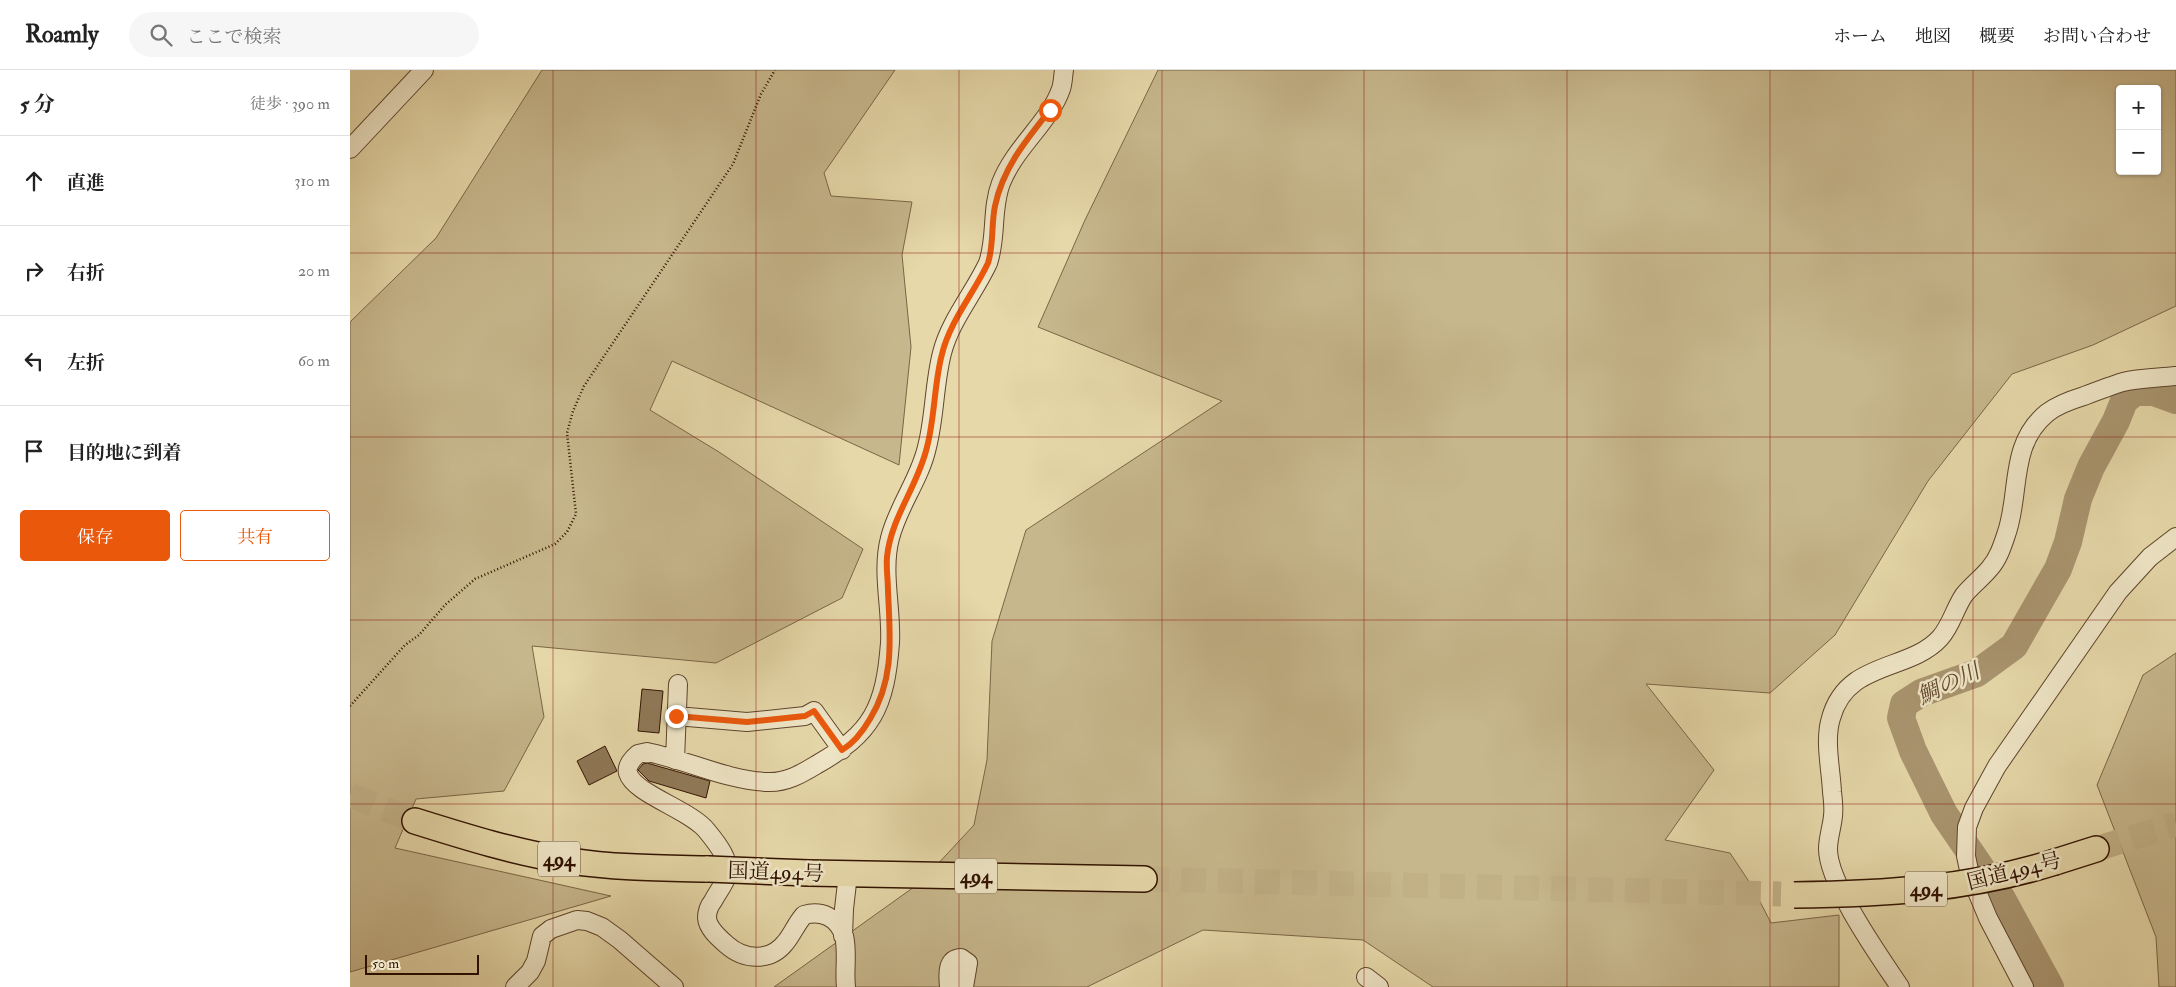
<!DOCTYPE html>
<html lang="ja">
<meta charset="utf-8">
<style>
:root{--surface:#fff;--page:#f6f6f6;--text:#222;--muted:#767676;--line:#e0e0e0;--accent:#ea580c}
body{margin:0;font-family:"IM FELL Double Pica","Noto Serif JP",serif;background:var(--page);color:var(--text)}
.controls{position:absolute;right:15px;top:15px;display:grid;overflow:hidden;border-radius:5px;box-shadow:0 1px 4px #0004}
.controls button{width:45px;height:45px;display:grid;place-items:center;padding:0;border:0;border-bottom:1px solid var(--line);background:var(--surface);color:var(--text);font:25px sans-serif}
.scale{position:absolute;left:15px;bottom:12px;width:114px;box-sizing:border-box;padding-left:5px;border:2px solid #321301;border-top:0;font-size:14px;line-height:18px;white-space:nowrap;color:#321301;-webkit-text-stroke:4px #efe6c7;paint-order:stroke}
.stop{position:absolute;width:15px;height:15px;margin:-11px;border:4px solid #ea580c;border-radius:50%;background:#fff}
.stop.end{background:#ea580c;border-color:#fff;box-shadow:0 1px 5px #0008}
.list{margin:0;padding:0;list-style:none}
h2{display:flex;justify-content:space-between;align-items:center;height:65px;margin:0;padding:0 20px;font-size:21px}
h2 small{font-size:16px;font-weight:400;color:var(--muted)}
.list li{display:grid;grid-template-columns:32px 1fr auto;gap:15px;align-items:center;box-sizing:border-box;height:90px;padding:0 20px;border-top:1px solid var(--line)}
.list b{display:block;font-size:19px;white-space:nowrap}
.list em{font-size:16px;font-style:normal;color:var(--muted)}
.actions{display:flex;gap:10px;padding:15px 20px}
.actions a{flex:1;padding:11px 0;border:1px solid var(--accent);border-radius:5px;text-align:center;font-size:18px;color:var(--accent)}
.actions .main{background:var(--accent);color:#fff}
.icon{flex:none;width:28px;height:28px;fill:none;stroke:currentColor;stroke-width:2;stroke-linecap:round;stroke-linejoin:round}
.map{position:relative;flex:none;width:1826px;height:917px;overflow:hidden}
header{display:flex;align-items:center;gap:30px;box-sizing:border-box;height:70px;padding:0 25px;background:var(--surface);border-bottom:1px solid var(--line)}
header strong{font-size:24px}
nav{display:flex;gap:28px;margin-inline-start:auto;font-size:18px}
.search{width:350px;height:45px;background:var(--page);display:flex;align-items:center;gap:12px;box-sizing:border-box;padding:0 18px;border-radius:28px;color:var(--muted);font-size:19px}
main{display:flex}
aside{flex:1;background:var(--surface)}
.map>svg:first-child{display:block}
.green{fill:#c7b78c;stroke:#7c6546;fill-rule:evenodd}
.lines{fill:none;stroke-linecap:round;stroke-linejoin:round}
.river{stroke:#a99570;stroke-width:28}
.building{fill:#907958;stroke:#321301}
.highway-tunnel{stroke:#c2b187;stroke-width:25;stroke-dasharray:25 12;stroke-linecap:butt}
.minor-casing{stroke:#5f442b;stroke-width:20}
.highway-casing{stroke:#321301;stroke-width:28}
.path{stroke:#321301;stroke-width:2.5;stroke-dasharray:1 2.5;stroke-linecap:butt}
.minor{stroke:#efe6c7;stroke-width:18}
.highway{stroke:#e6d8a9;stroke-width:25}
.highway-bridge-casing{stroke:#321301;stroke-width:28;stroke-linecap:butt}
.highway-bridge{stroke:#e6d8a9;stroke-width:25}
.route{stroke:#ea580c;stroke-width:6}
.grid{fill:none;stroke:#8f2418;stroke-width:1;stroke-opacity:0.55}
.labels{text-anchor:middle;stroke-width:5;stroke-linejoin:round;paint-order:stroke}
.shield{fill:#efe6c7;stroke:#6b523c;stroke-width:1}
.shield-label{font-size:20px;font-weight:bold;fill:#321301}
.street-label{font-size:21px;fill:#321301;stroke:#efe6c7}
.water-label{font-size:22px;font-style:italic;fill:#62472d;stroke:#efe6c7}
</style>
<header>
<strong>Roamly</strong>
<div class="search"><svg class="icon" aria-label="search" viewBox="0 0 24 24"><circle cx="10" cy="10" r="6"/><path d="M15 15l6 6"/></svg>ここで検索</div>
<nav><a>ホーム</a><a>地図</a><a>概要</a><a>お問い合わせ</a></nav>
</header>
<main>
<aside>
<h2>5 分<small>徒歩 · 390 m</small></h2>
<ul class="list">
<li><svg class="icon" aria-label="ahead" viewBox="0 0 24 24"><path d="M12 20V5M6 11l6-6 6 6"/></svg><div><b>直進</b></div><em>310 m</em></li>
<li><svg class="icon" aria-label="right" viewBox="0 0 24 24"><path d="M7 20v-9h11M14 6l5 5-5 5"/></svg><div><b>右折</b></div><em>20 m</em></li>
<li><svg class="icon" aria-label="left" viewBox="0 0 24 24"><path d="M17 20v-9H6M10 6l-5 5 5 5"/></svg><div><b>左折</b></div><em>60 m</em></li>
<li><svg class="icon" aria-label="arrive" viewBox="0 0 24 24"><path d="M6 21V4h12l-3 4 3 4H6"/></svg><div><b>目的地に到着</b></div></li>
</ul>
<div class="actions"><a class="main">保存</a><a>共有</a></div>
</aside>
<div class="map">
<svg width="1826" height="917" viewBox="0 0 1826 917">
<rect width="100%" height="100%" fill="#e6d8a9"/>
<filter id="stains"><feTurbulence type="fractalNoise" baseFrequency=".004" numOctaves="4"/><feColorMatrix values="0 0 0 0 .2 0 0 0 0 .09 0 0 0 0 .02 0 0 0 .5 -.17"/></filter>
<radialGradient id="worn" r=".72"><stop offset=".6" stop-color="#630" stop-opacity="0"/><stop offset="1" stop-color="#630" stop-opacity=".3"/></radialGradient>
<!-- green -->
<path class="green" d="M192,0h353l-71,103 7,23 81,6 -10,53 9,92 -12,118 -227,-104 -22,49 69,42 144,97 -21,49 -126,65 -184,-17 12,71 -40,74 -88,8 -21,49 216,48 -261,76v-650l86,-84z
M808,0h1018v236l-83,39 -81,29 -84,107 -93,154 -65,58 -124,-9 68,86 -49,70 65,13 22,33 19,37 68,-8v72h-406l-70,-47 -160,-10 -116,57h-313l147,-105 53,-57 13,-65 5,-119 34,-111 196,-129 -184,-74 47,-107zM1770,19h37v82h-37z
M1826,583v334h-17l-3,-50 -59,-152 46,-110z"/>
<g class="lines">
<!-- river -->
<path class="river" d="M1700,917l-48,-88 -58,-85 -31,-63 -12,-33 3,-14 17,-11 56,-20 37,-27 44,-77 10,-27 10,-43 13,-32 25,-46 8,-20 11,-9h19l22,8"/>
</g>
<!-- building -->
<path class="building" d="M292,619l21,2 -4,42 -21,-2z
M255,676l12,25 -28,14 -12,-24z
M297,693l63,18 -4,17 -57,-17 -11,-11 5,-6z"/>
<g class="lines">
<!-- highway-tunnel -->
<path class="highway-tunnel" d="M0,725l65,26
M1746,779l80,-25
M794,809l637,15"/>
<defs>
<path id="minor" d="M0,79l74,-79
M326,646l71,6 58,-6 9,-5 28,39
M325,690l3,-76
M493,866l1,-27 4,-35
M1016,907l13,10
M165,917l15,-15 6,-11 6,-25 9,-7 26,-9 10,1 15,6 18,13 54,47
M496,917c-2,-16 2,-35 -2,-51 -6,-19 -23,-26 -40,-21 -8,9 -12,20 -19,28 -15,19 -41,17 -58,2 -8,-7 -19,-16 -20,-27 0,-6 2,-12 6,-17 4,-8 10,-15 13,-23 7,-16 -10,-36 -19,-47 -16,-21 -73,-37 -79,-58 -2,-7 5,-15 10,-19l9,-2c40,8 79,28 120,30 19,1 34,-8 49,-17 57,-32 69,-58 74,-122 2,-34 -9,-71 0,-105 8,-32 30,-59 37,-91 8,-31 7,-63 15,-94 8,-32 32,-60 46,-90 9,-26 3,-54 13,-80 14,-36 48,-60 60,-94 2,-6 2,-13 3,-19
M599,917c-1,-12 -3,-28 12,-29l7,5 -4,24
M1550,917c-20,-30 -72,-103 -72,-138 0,-11 4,-22 5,-33 1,-8 0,-16 -1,-24 -1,-23 -8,-52 -1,-74 16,-58 78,-46 109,-80 11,-12 15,-30 24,-43 8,-10 18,-17 26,-27 8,-9 12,-21 16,-33 15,-41 2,-90 41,-122 10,-8 24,-13 37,-17 13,-5 26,-10 39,-14 17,-4 36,-4 53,-6
M1674,917l-36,-69 -18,-43 -4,-19 1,-29 7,-19 23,-42 121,-174 32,-35 26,-20"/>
<path id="highway" d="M65,751c51,16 102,32 155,40 46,7 92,7 138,8
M1705,792l41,-13
M459,803l335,6"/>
</defs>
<!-- minor casing -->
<use href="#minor" class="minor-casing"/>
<!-- highway casing -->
<use href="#highway" class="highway-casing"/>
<!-- path -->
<path class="path" d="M0,636l55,-61 14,-10 26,-30 30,-26 80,-35 12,-12 9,-18 -9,-81 6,-22 11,-25 149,-222 28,-70 14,-24"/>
<!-- minor -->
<use href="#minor" class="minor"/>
<!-- highway -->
<use href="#highway" class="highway"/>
<defs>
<path id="highway-bridge" d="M358,799l101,4
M1444,825c89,-1 175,-6 261,-33"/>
</defs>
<!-- highway-bridge casing -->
<use href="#highway-bridge" class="highway-bridge-casing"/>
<!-- highway-bridge -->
<use href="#highway-bridge" class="highway-bridge"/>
</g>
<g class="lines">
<!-- route -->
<path class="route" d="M326,646l71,6 58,-6 9,-5 28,39c12,-7 21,-19 28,-31 25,-41 20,-82 18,-128 0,-11 -2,-23 -1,-34 4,-40 31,-71 40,-110 8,-30 7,-63 15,-93 8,-33 32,-61 46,-91 6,-19 3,-38 7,-57 8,-38 31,-66 55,-96"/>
</g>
<!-- grid -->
<path class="grid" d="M203,0v917M406,0v917M609,0v917M812,0v917M1014,0v917M1217,0v917M1420,0v917M1623,0v917M0,183h1826M0,367h1826M0,550h1826M0,734h1826"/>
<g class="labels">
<!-- shield labels -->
<g class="shield">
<rect x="188" y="771.5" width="42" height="35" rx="4"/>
<rect x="605" y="788.5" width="42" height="35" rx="4"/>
<rect x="1555" y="801.5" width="42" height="35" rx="4"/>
</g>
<g class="shield-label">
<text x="209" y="796">494</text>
<text x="626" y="813">494</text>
<text x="1576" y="826">494</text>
</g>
<!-- street labels -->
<g class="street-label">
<text transform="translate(1664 801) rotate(-14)" y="7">国道494号</text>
<text transform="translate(426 802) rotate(2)" y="7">国道494号</text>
</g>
<!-- water labels -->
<g class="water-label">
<text transform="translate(1598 613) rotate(-25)" y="8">鯛の川</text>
</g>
</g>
<rect width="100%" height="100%" filter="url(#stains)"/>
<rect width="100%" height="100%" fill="url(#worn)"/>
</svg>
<div class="controls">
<button>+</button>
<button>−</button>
</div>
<div class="scale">50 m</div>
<div class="stop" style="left:700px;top:40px"></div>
<div class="stop end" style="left:326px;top:646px"></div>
</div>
</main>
